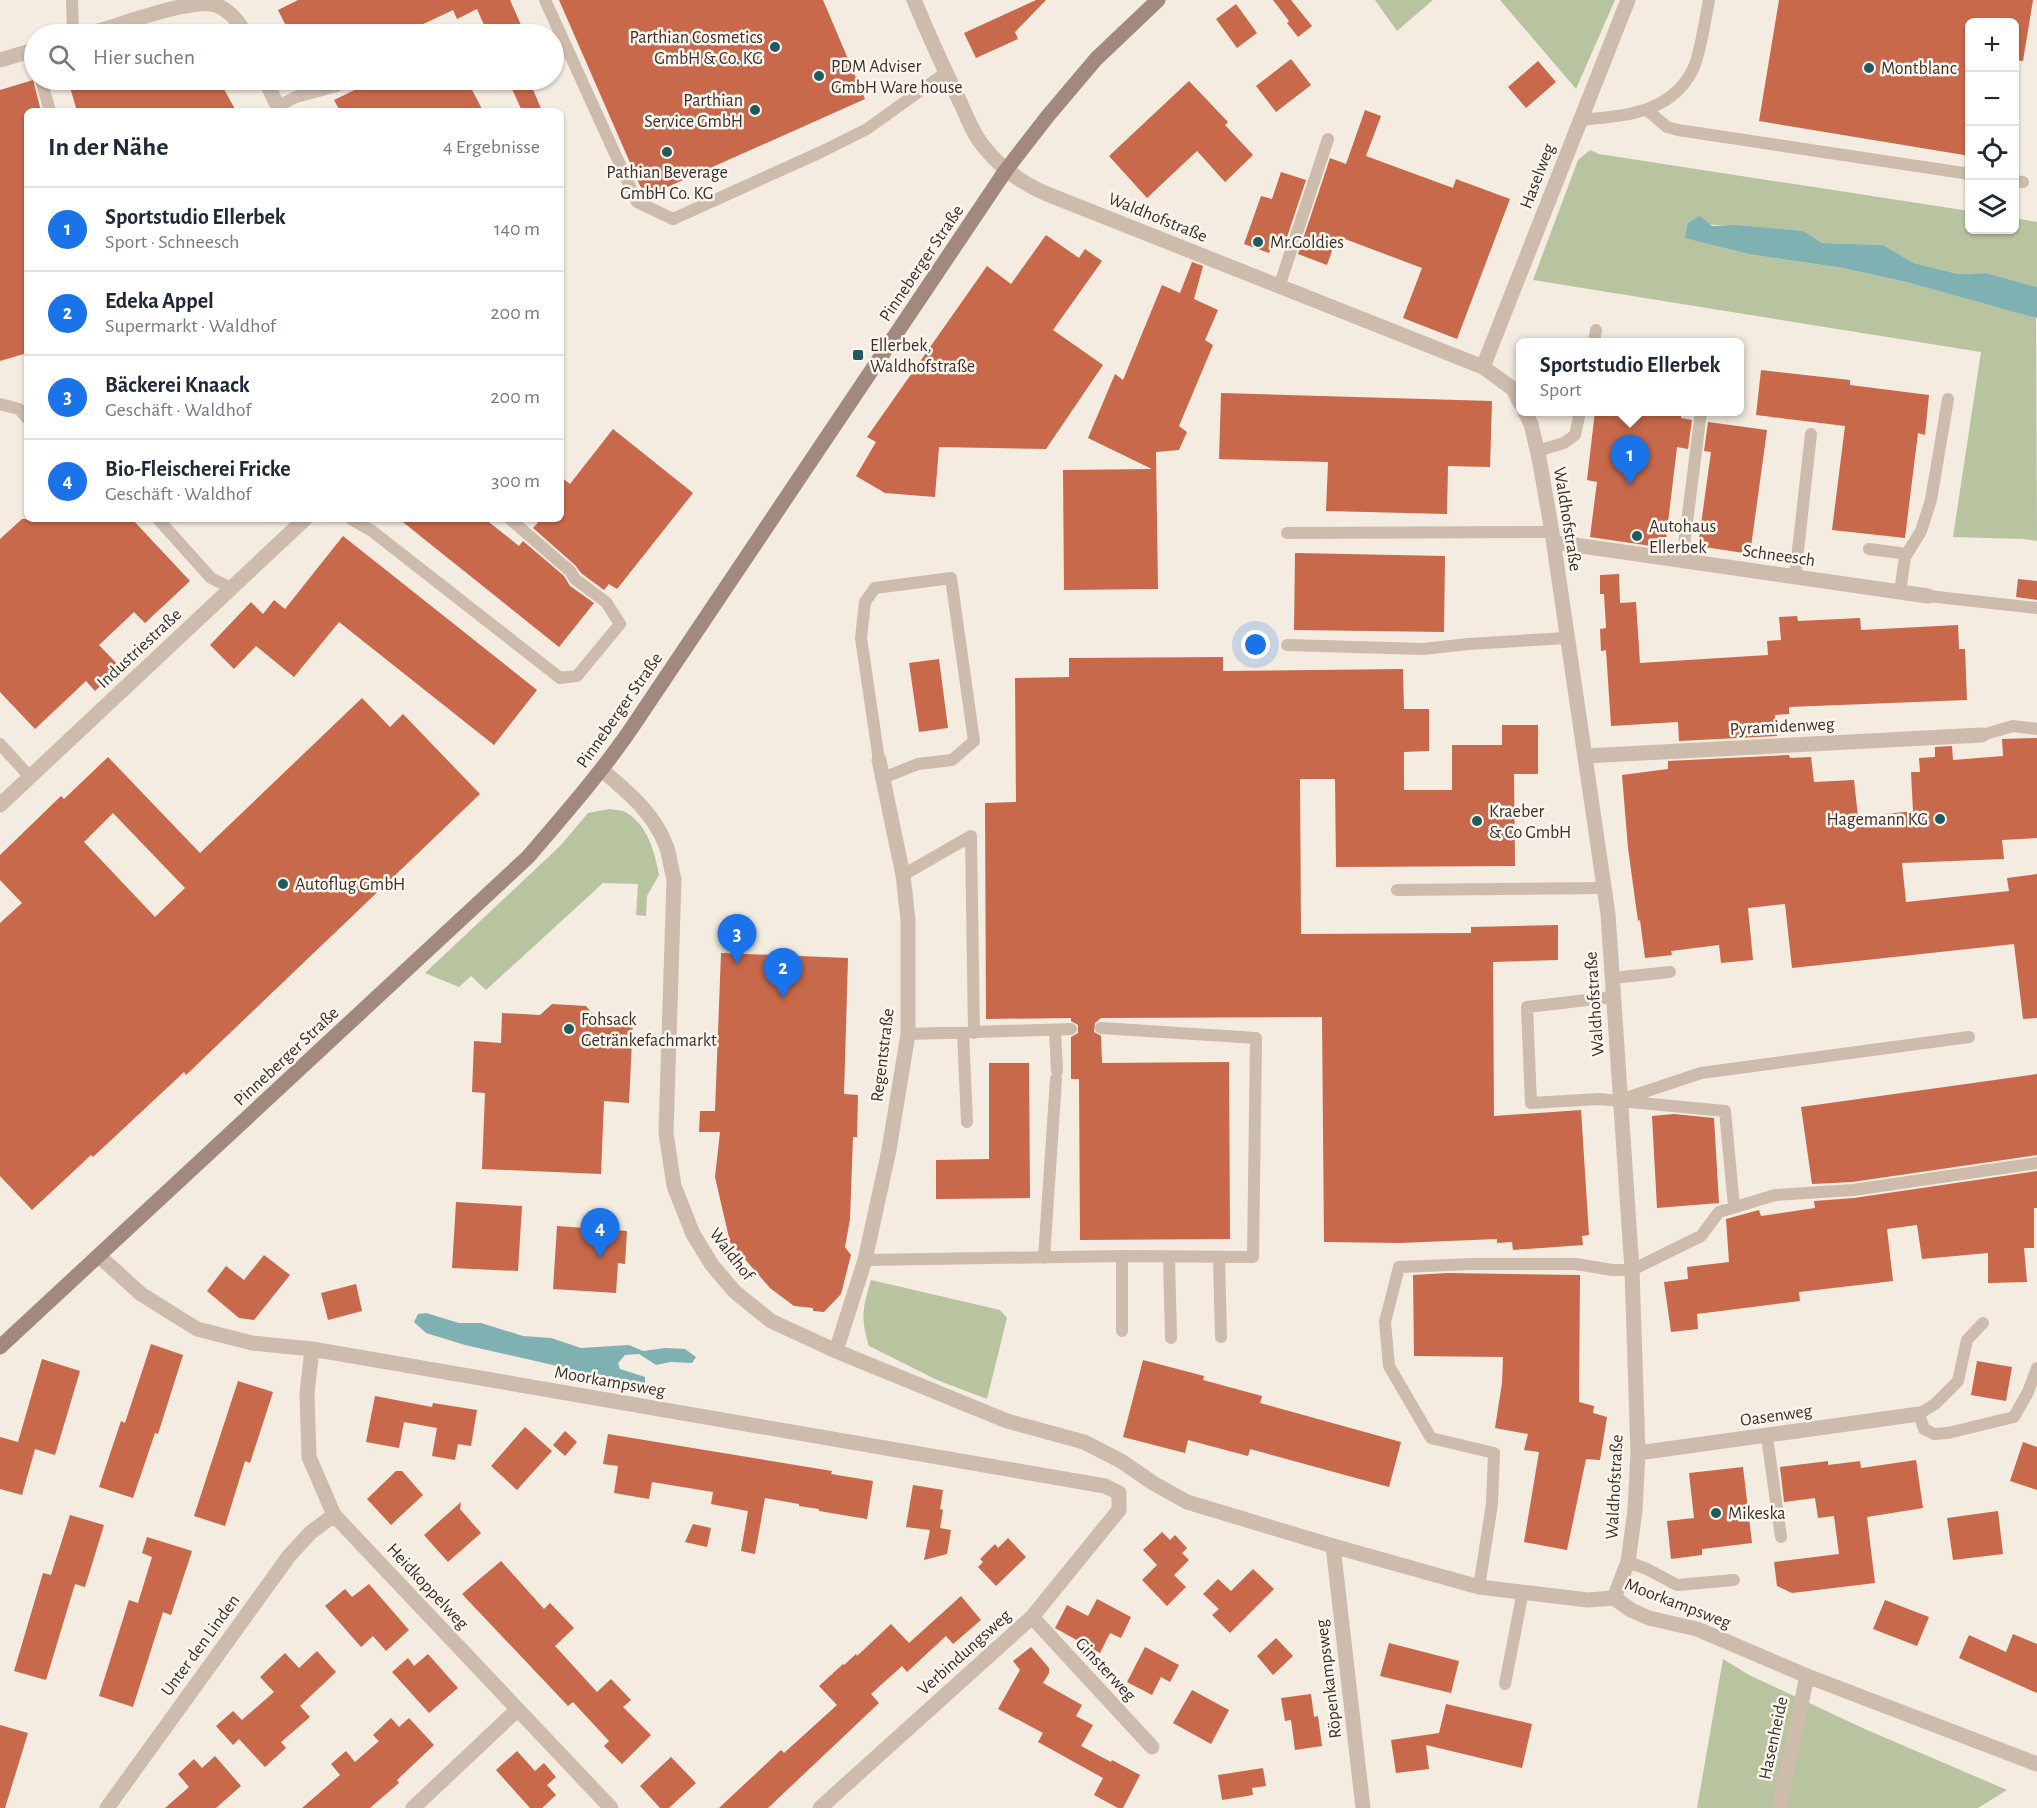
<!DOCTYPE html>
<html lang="de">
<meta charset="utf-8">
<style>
:root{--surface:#fff;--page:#f6f6f7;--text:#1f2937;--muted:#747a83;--line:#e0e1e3;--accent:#1a73e8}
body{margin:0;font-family:"Alegreya Sans",sans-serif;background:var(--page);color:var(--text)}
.controls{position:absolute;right:18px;top:18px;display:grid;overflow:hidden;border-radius:9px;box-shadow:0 2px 4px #0004}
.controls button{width:54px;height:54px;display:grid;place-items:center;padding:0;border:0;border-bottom:2px solid var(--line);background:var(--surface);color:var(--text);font:30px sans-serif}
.you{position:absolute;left:1256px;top:645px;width:21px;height:21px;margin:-15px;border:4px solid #fff;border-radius:50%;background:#1a73e8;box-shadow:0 0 0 9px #1a73e833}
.badge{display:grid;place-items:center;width:39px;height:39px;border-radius:50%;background:var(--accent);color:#fff;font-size:20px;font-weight:700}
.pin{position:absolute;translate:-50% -50px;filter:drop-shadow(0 2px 3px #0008)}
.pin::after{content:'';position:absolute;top:32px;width:21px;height:18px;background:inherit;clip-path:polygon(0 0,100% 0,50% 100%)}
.popup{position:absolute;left:1516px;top:338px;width:228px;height:78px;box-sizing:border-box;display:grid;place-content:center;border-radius:9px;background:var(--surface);filter:drop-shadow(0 2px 4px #0005);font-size:20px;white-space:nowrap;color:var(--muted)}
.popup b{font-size:22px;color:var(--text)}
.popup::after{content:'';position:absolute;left:50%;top:100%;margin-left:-12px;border:12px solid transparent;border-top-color:var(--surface)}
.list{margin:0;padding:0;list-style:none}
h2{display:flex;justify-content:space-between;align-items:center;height:78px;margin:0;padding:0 24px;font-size:26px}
h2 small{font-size:20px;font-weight:400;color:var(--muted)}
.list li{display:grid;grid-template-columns:39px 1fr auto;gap:18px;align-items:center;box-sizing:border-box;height:84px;padding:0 24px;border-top:2px solid var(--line)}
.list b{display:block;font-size:22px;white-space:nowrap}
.list p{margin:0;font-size:20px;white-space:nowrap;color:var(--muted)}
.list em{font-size:20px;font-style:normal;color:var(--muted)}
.icon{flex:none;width:33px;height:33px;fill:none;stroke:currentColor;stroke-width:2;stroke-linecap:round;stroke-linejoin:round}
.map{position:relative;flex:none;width:2037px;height:1808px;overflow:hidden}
.search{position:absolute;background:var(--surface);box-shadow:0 2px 4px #0004;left:24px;top:24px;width:540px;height:66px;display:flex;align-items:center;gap:15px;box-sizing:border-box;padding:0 21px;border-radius:33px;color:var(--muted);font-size:22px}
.panel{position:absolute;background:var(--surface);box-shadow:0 2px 4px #0004;left:24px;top:108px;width:540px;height:414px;border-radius:9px}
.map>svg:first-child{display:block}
.green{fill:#b8c4a0}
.water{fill:#7fb0b2}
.building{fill:#c8694b;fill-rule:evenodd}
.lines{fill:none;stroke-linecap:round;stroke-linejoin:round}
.lane{stroke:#cdbbac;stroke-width:12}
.street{stroke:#cdbbac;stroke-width:15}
.secondary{stroke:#a18a7d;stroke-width:15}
.poi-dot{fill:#1f5a5e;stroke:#fbf5ee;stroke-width:2}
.labels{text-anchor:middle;stroke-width:5;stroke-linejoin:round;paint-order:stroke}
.poi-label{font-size:18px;fill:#3b302b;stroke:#fbf5ee;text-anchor:start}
.street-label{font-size:18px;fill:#3b302b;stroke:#fbf5ee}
</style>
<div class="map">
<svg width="2037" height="1808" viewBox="0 0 2037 1808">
<rect width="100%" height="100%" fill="#f4ebe1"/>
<!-- green -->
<path class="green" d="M1375,0h58l-36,31z
M1500,0h115l-39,89z
M1590,150l9,4 370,57 1,19h44l1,-12 22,4v65l-51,-14 -28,1 -44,-11 -31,-18 -61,-2 -18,-12 -116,-8 66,32 89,13 67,15 126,34 1,224 -14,-2 -70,-2 28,-185 -448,-72 45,-120z
M609,809c6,1 14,1 18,4 21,13 28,40 32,62l-12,21 -1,20 -10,-1 2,-31 -35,-1 -117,107 -15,-14 -12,11 -34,-14 136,-128 27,-32z
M871,1280l129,30 7,8 -20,81 -50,-19 -68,-34c-9,-28 -6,-39 2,-66z
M1723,1659l26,16 118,55 140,60 -29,18h-281z"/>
<!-- water -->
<path class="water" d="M1700,216l12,10 23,-1 69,6 18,12 61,2 31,18 44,11 28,-1 51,14v31l-127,-35 -67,-15 -89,-13 -69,-17 3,-15z
M426,1313l33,10h22l42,13 28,2 30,10 48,-3 14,6 22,-3 20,1 11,8 -4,6 -22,-1 -14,3 -17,-11 -14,1 -7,8 2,6 25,8v9l-180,-41 -39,-12 -12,-11 4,-8z"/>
<!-- building -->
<path class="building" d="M298,0h212l15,34h-37l-11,-25 -20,10 -4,-9 -51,24h-112l-12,-24z
M559,0h264l42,99 -220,98z
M1036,0h10l-31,32 3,7 -42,19 -12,-25z
M1273,0h18l21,26 -14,11 -11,-14 2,-2z
M1779,0h254l-10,61 -9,-1v-38h-44v134l-211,-35z
M1236,4l21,29 -20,15 -21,-29z
M1291,59l20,26 -35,27 -20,-26z
M1538,61l18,21 -30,26 -18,-21z
M33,80l8,31h-14v242l-27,8v-271z
M87,80h132l17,31h-159l-8,-27z
M375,80h92l16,31h-143l-6,-11z
M508,80h21l13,31h-20z
M1189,81l39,41 -3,3 28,30 -28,27 -28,-31 -50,47 -38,-42z
M1365,110l16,6 -15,40 87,32 3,-9 54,20 -53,140 -54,-21 19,-50 -85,-32 -10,29 -29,-11 32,-96 16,6z
M1281,172l25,8 -23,69 -11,-4 -3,8 -25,-9 17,-48 11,3z
M1046,235l33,23 6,-9 17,12 -49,69 50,35 -57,84 -107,-2 -4,50 -50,-4 -29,-17 20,-34 -9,-5 120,-171 24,18z
M1192,262l11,4 -9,33 24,11 -13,30 8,5 -34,81 8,6 -8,18 -23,2 2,137 -94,1 -1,-120 89,-1 -64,-31 27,-64 8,6 39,-95 18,8z
M1761,370l89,10v5l79,10 -4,40 -7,-2 -13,105 -73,-8 13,-104 -89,-11z
M1221,393l271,8 -2,66 -42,-1 -1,48 -121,-3 2,-49 -109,-3z
M1595,411h86v7l11,2 -4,29 -11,-2 -12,101 -75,-11 7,-55 -10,-2z
M1708,422l59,8 -17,124 -52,-8 13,-94 -7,-1z
M613,429l80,64 -76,96 -8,-5 -5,6 -23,-17 -6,-8 -42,-37 8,-9h20v-42l9,7z
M22,519h110l58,62 -45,42 -11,-11 -35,33 21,22 -25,24 -9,-10 -51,48 -35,-37v-153z
M399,519h86l34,27 4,-5 41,35 6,10 24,17 -35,44z
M343,536l194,154 -43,55 -155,-123 -45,55 -38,-31 -22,23 -24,-24 41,-43 12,12 11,-14 11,9z
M1295,553l150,3 -1,76 -150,-2z
M1619,574l1,29 16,-1 4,61 128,-8 -1,-14 14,-1 -2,-23 18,-1 1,5 62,-3 1,12 97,-5 1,24h6l2,51 -178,7v7l-14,1 2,21 -98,5 -1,-19 -67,4 -5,-76 -5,1 -1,-22 6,-1 -2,-34h-4v-19z
M2018,579l19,2v19l-21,-3z
M1223,657v14l180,-2 1,40h25v42l-25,1v38h48v-45h50v-20h36v49h-24l1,92 -179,1 -1,-88h-35l1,155 170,-1v-6l87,-2v35l-65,2 1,154 87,-6 8,125 -7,1 1,9 -70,5 -1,-8 -15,1v-4l-98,4 -75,-1 -2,-225 -221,1 -6,5 -1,9 7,4 1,27 127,-1 1,177 -150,1 -1,-161h-8v-42l7,-4v-8l-7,-4v-3l-85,1 -1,-216 31,-1 -1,-124 54,-1v-19z
M939,659l9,69 -29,4 -10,-69z
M362,698l28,29 13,-13 77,80 -294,281 -2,-3 -91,85 -2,-2 -59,55 -32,-34v-253l22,-20 -22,-23v-25l61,-59 3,3 44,-42 92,96zM113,813l72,75 -30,29 -71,-75z
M2037,738v100l-35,2 2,19 -102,4 4,39 103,-11 -2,-13 30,-4v144l-14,1 -9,-75 -222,24 -7,-64 -37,4 5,52 -32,3 -2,-18 -48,6 1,4 -27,3 -5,-38 -2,1 -10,-73 -6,-73 46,-6v-8l121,-6 1,3 21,-1 3,25 40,-2 4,37 55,-6 -2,-39h9l-1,-14 16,-1v-10l17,-1 1,14 50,-4 -1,-17z
M721,953l127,5 -4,136 14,1 -1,42h-4l-3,82 -5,28 6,8 -10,39 -17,18 -11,-1v-3l-19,-2 -24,-18 -40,-46 -15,-65 5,-45h-21l1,-21h15z
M552,1004l34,2 10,12 37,2 -4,83 -25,-2 -3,73 -119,-5 3,-76 -13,-1 2,-51 27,2 1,-30 38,2z
M989,1063h40l1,135 -94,1v-39l53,-1z
M2037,1074v81l-185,27 -40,2 -11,-77z
M1674,1114l40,4 5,85 -62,5 -5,-92z
M2037,1171v37h-3v40h-10l3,34 -39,1v-30l-66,6 -5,-34 -30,4 6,52 -94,11 1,9 -103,13 1,15 -27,3 -7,-50 24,-3 -1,-12 42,-5 -3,-43 33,-9 2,6 54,-8 -1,-7 40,-3z
M456,1202l66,4 -4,65 -66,-3z
M557,1226l70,5 -2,33 -7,-1 -2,30 -63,-4z
M264,1255l26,20 -36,45 -15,-2 -32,-27 19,-25 18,14z
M1448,1273l132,2 -1,127 15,4 -1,7 14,4 -7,43 -14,-1 -19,91 -43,-8 15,-90 -15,-2 4,-16 -33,-6 7,-45 1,-26 -89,-1 -1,-81z
M356,1284l6,27 -34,9 -7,-27z
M151,1344l32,11 -25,79 -3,-1 -22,65 -34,-11 22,-66 4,2z
M42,1359l38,12 -25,84 -20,-6 -13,46 -22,-6v-52l18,5z
M1143,1360l61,16 -1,4 59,16 -2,7 141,39 -12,45 -139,-38 -2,7 -60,-16 -3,13 -62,-16z
M1977,1361l35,6 -6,34 -35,-6z
M238,1381l35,11 -23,71 -5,-2 -20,65 -31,-10z
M375,1396l57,11 1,-4 44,7 -6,36 -13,-2 -3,16 -23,-4 5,-28 -33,-6 -5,26 -33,-6z
M525,1427l27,24 -35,39 -26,-24z
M565,1431l12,11 -12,14 -12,-11z
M608,1434l224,37 -1,3 42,7 -6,38 -48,-8v-2l-20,-3v-2l-34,-6 -10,56 -14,-3 7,-40 -37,-7 2,-12 -61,-10 -3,17 -35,-6 4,-27 -15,-2z
M2023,1442l14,5v43l-27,-9z
M1916,1460l7,48 -56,9 8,66 -83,10 -15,-7 -3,-24 65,-8 -5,-38 -16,2 -3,-20 -31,4 -4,-35 48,-6v4l32,-4 1,7z
M1743,1467l9,76 -50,6v6l-31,4 -4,-38 27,-3 -5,-45z
M396,1471h6l21,24 -32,30 -24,-26z
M913,1485l30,5 -3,19 3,1 -3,18 11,2 -4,24 -23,6 6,-30 -24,-3z
M461,1502l-1,7 21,24 -33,29 -24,-27z
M1998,1511l5,43 -50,6 -6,-42z
M70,1515l34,10 -19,62 -10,-3 -29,96 -32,-9 29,-98 8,2z
M693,1524l18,4 -4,19 -22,-5z
M1162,1532l8,8 5,-5 12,13 -5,5 7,7 -15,15 12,12 -19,19 -25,-26 15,-15 -14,-15z
M147,1537l45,14 -21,64 -8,-3 -30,95 -34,-11 30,-96 9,3 14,-46 -10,-4z
M1008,1538l18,19 -30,29 -18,-19 5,-5 -3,-3 15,-15 3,4z
M501,1561l43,48 6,-6 24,25 -19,18 42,46 14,-13 20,21 -8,7 28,28 -29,29 -18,-18 5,-5 -36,-39 -5,4 -106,-112z
M1253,1569l21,20 -44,44 -18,-18 7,-6 -16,-15 15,-15 13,12z
M369,1584l40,46 -23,21 -13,-15 -12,11 -36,-41 20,-17 7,8z
M961,1596l20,24 -28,24 -7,-8 -39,36 -5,-6 -31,28 8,9 -111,105h-49l62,-58 3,3 53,-48 -18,-19 24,-22 1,1 12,-11 1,2 34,-32 18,19z
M1097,1599l34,18 -10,21 -11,-5 -10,20 -45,-25 12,-23 21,11z
M1885,1600l44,17 -12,29 -44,-17z
M2013,1634l24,10v49l-78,-35 10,-23 37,17z
M1276,1638l17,18 -20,19 -16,-19z
M1389,1643l70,18 -8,32 -71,-17z
M1031,1647l18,21v5l-6,10 39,22 -6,11 17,9 -12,21 30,16 1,-2 28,15 -17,33h-5l-24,-13 9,-17 -65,-36 5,-9 -45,-24 22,-39 -7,-9z
M1145,1647l34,18 -9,17 -9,-5 -9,18 -25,-13z
M317,1651l19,21 -36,34 10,11 -29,25 5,6 -21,19 -26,-28 -6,6 -17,-19 17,-15 9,9 32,-28 -14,-15 25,-24 14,15z
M428,1654l30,34 -29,25 -37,-41 16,-14 6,8z
M1192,1690l37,20 -18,34 -38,-21z
M1311,1694l3,23 4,-1 4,30 -27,4 -4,-30 -6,1 -4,-23z
M1446,1704l86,20 -10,44 -96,-23 3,24 -33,4 -5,-33 48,-7z
M391,1718l8,9 10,-9 25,27 -37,35 2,3 -29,25h-68l38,-33 -9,-11 15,-13 9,11 24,-21 -6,-6z
M0,1725l28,8 -23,75h-5z
M517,1751l18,20 9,-8 12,14 -9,8 9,10 -14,13h-12l-34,-38z
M215,1756l26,30 -25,22h-51l24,-21 -11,-13 16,-15 8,9z
M671,1757l25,26 -27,25h-9l-20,-22z
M1263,1768l3,18 -14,2 1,7 -31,5 -4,-25z"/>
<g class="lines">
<!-- lane -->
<path class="lane" d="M72,0l1,34
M545,0l92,202 36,17 148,-67 46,-23 78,-56
M41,80l9,31
M278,106l18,-9 41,-11
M1647,110l20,17 11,3 292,44
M1579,120c44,-4 94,-6 115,-53 7,-17 11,-47 15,-67
M2014,181l9,1
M1279,287l49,-148
M1594,342l2,-12
M0,404l19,5 8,9
M1537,451l27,-8 11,-8 5,-23
M158,519l53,59 20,10
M351,519l21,12 188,147 17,-2 43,-52 -14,-22 -31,-23 -5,-8 -60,-52
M1287,533l265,-1
M1869,549l31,4 5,4 -5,35
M1905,557l16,-26 10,-31 17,-101
M1682,561l19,-149
M1795,577l16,-143
M1928,596l109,12
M1287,645l136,4 45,-5 98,-6
M1982,735l31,-9 24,3
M0,744l30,33
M879,760l-18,-122 4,-36 10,-14 76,-10 23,163 -22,19 -34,4 -35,14
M903,875l68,-39 3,197
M1397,890l206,-2
M1612,978l58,-6
M1613,997l-86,10 4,96 68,-4 126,12 9,96
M1055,1030l2,41
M963,1033l4,89
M908,1034l163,-5
M1623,1099l78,-26 268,-36
M1169,1257l2,81
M1044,1258l12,-179
M1219,1258l2,79
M865,1260l257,-4 131,1 3,-219 -155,-10
M1983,1323l-16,17 -9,41 -23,23 -16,10 5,15 10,5 14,-1 66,-16 14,-25 9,-24
M1122,1331v-75
M1767,1437l14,100
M1628,1562l19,7 30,16 57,-5
M1479,1587l13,-83 2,-51 -63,-15 -42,-72 -4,-44 14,-55 74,-3h103l36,6h20l69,-34 18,-24 56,-17 78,-5 184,-27
M1505,1684l18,-93"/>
<!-- street -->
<path class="street" d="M914,0c15,36 31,71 48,106 6,14 12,29 22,41 16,20 39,37 63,47l436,173 30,22 7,14
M88,34c30,-8 93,-33 123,-30 15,2 28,17 34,30
M0,60l34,-10
M265,80l15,31
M1483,367l145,-367
M1525,412l6,12 8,34 13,74 56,382 24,356 6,183 -3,57 -7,52 -14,36
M1554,542l374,54
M1585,756l397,-21
M602,770c26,22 53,44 65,78 3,10 4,21 7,31l-8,254 8,53 19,48 19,31 23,27 36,29 65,30 171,70 77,21 37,19 32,22 34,19 146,44 146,41 109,13 26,-2 17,12 18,8 48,11 110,47 230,88
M0,805l305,-286
M99,1256l42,38 56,35 55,14 60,6 793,137 14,7v17l-87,107 -212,191
M312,1349l-5,44 2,64 25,58 277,293
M836,1351l29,-91 24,-110 19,-116v-114l-5,-45 -24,-115
M1638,1453l281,-39
M1333,1546l30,262
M1032,1617l120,130
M107,1808l182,-252 21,-23 24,-18
M413,1808l104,-98
M1779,1808l28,-132"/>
<!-- secondary -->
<path class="secondary" d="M0,1347l528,-490c36,-42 72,-83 103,-128l375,-559 41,-53 49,-58 62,-59"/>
</g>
<!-- markers -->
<g class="poi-dot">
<circle cx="775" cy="47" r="6"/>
<circle cx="1869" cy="68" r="6"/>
<circle cx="819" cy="76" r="6"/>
<circle cx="755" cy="110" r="6"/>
<circle cx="667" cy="152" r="6"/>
<circle cx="1258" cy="242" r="6"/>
<rect x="852" y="349" width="12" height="12" rx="3"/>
<circle cx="1637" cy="536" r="6"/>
<circle cx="1940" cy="819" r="6"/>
<circle cx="1477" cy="821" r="6"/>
<circle cx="283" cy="884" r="6"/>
<circle cx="569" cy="1029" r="6"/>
<circle cx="1716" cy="1513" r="6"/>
</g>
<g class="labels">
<!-- poi labels -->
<g class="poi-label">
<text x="763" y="43" text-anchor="end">Parthian Cosmetics<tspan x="763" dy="21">GmbH &amp; Co. KG</tspan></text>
<text x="831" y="72">PDM Adviser<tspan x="831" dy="21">GmbH Ware house</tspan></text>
<text x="1881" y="74">Montblanc</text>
<text x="743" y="106" text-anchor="end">Parthian<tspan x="743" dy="21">Service GmbH</tspan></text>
<text x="667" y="178" text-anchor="middle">Pathian Beverage<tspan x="667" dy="21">GmbH Co. KG</tspan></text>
<text x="1270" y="248">Mr.Goldies</text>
<text x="870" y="351">Ellerbek,<tspan x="870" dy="21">Waldhofstraße</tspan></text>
<text x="1649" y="532">Autohaus<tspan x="1649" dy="21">Ellerbek</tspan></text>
<text x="1489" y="817">Kraeber<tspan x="1489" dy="21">&amp; Co GmbH</tspan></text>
<text x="1928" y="825" text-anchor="end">Hagemann KG</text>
<text x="295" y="890">Autoflug GmbH</text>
<text x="581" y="1025">Fohsack<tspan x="581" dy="21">Getränkefachmarkt</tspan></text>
<text x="1728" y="1519">Mikeska</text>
</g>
<!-- street labels -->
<g class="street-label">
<text transform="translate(1537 176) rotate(-69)" y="6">Haselweg</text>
<text transform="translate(1158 217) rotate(22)" y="6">Waldhofstraße</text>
<text transform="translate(921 263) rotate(-56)" y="6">Pinneberger Straße</text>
<text transform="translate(1568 519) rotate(81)" y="6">Waldhofstraße</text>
<text transform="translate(1779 555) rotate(8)" y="6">Schneesch</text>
<text transform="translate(139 648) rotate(-43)" y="6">Industriestraße</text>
<text transform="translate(619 710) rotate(-55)" y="6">Pinneberger Straße</text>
<text transform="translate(1782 726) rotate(-3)" y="6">Pyramidenweg</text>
<text transform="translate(1594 1004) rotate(-94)" y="6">Waldhofstraße</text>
<text transform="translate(882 1055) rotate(-83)" y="6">Regentstraße</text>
<text transform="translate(286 1056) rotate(-43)" y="6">Pinneberger Straße</text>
<text transform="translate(732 1254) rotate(52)" y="6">Waldhof</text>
<text transform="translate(610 1381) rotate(10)" y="6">Moorkampsweg</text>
<text transform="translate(1776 1415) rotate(-8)" y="6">Oasenweg</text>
<text transform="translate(1614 1487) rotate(-87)" y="6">Waldhofstraße</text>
<text transform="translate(428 1586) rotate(47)" y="6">Heidkoppelweg</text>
<text transform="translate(1678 1603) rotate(21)" y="6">Moorkampsweg</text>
<text transform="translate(200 1645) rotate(-54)" y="6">Unter den Linden</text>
<text transform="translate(964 1652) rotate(-42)" y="6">Verbindungsweg</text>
<text transform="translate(1106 1669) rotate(47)" y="6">Ginsterweg</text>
<text transform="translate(1328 1679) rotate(-97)" y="6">Röpenkampsweg</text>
<text transform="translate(1773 1738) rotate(-78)" y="6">Hasenheide</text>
</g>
</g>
</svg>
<div class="controls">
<button>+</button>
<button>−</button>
<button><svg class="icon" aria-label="locate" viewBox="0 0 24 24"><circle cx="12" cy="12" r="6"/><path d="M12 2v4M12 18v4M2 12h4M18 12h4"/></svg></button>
<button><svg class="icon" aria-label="layers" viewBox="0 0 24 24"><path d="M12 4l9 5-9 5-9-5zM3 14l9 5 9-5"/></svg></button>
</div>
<div class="you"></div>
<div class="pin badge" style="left:1630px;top:485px">1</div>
<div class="popup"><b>Sportstudio Ellerbek</b>Sport</div>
<div class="pin badge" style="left:783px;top:998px">2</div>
<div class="pin badge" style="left:737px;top:964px">3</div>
<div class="pin badge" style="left:600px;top:1258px">4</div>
<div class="search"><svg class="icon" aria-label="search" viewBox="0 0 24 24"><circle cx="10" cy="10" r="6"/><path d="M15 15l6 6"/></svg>Hier suchen</div>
<section class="panel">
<h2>In der Nähe<small>4 Ergebnisse</small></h2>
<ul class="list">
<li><span class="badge">1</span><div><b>Sportstudio Ellerbek</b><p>Sport · Schneesch</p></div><em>140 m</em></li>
<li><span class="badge">2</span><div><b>Edeka Appel</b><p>Supermarkt · Waldhof</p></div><em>200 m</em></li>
<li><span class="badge">3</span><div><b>Bäckerei Knaack</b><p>Geschäft · Waldhof</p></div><em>200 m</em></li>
<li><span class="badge">4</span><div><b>Bio-Fleischerei Fricke</b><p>Geschäft · Waldhof</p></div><em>300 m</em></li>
</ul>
</section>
</div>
